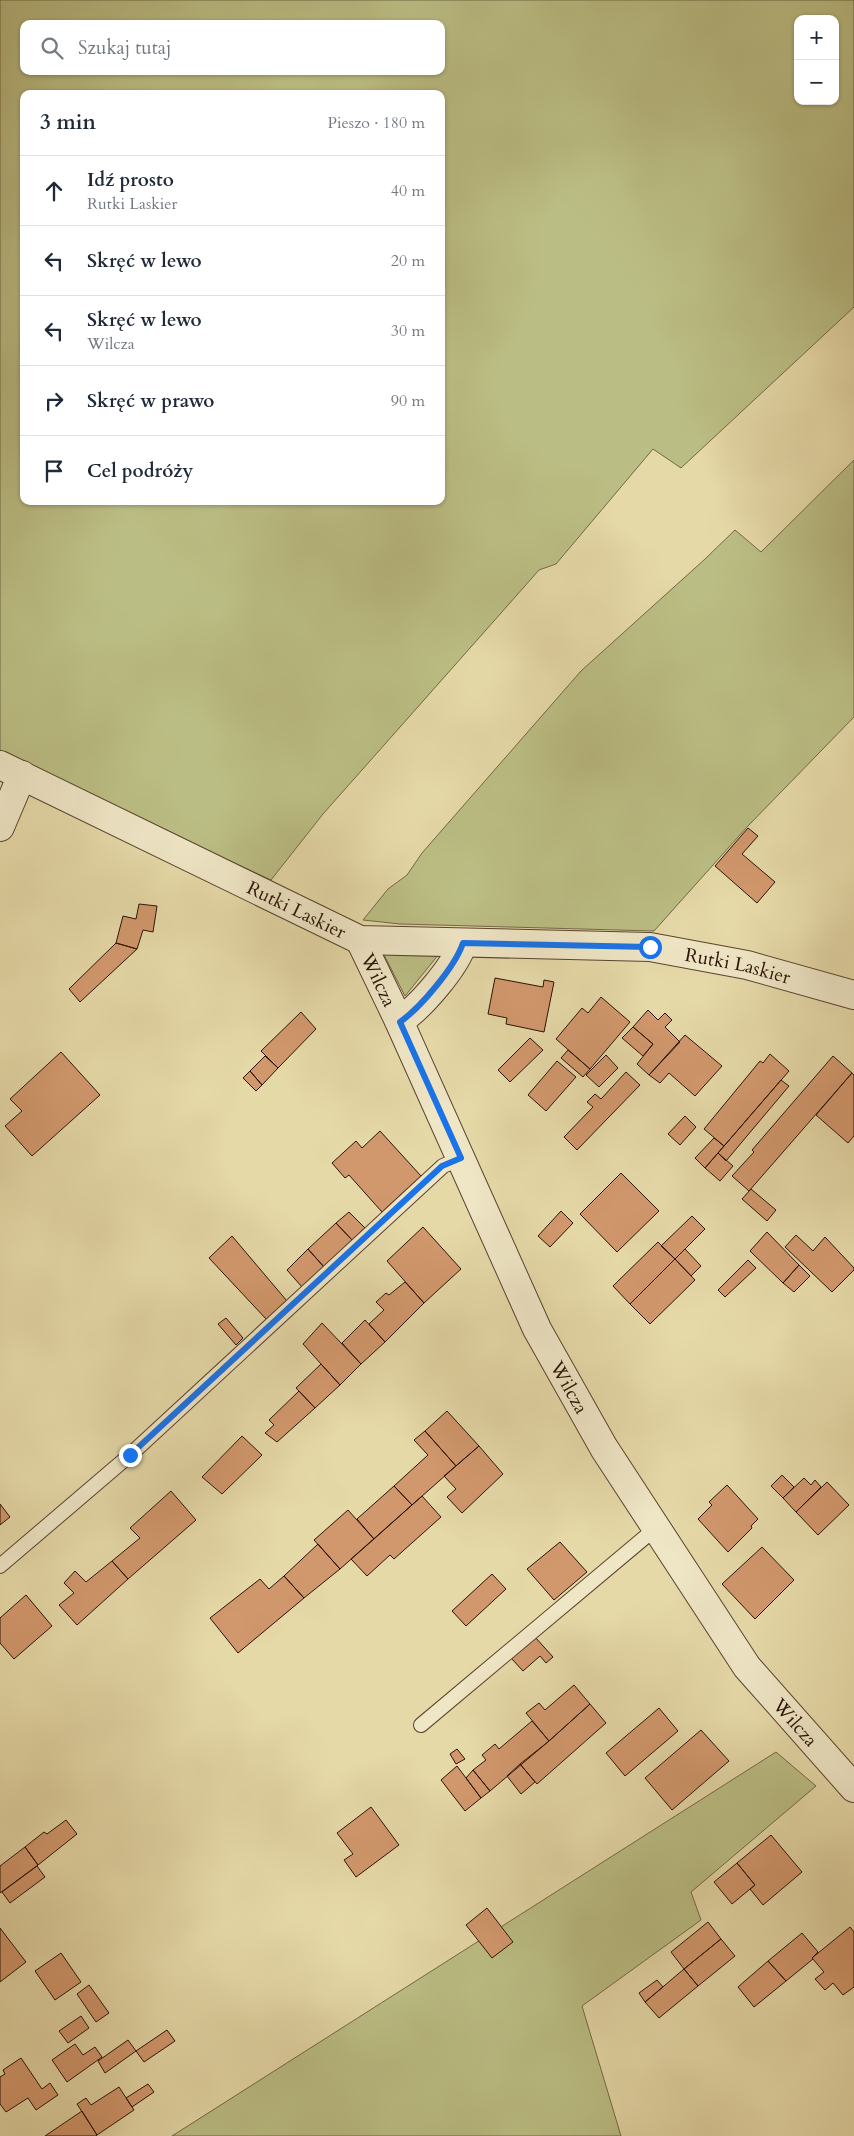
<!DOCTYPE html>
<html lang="pl">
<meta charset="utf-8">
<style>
:root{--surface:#fff;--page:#f2f2f3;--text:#1f2937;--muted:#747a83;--line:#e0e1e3}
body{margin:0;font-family:Cardo,serif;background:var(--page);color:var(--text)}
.controls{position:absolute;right:15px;top:15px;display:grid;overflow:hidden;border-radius:10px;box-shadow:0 1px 4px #0004}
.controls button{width:45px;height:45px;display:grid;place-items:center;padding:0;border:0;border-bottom:1px solid var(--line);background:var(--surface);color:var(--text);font:25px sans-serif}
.stop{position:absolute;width:15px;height:15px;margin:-11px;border:4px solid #1a73e8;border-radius:50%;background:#fff}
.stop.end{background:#1a73e8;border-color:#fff;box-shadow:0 1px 5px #0008}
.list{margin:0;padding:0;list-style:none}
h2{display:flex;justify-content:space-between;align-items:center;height:65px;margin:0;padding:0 20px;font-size:21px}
h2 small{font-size:16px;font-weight:400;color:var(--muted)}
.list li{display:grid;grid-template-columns:32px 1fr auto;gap:15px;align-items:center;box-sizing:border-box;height:70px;padding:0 20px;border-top:1px solid var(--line)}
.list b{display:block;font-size:19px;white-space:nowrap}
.list p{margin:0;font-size:16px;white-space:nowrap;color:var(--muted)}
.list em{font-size:16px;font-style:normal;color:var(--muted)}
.icon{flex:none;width:28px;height:28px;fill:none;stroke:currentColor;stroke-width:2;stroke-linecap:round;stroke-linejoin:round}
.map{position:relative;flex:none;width:854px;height:2136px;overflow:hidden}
.search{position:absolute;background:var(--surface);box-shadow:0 1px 4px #0004;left:20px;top:20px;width:425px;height:55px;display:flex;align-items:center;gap:12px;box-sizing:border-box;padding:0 18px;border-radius:10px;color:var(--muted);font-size:19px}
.panel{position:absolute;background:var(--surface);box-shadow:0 1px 4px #0004;left:20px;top:90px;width:425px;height:415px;border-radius:10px}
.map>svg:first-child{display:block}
.green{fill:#bbbe84;stroke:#736845;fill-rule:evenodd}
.building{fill:#d2986d;stroke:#2b1206}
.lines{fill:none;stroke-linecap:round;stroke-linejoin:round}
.lane-casing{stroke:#5a442e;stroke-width:16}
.street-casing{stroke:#5a442e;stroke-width:30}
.lane{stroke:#efe6c6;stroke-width:14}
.street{stroke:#efe6c6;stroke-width:28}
.route{stroke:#1a73e8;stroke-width:6}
.labels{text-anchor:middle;stroke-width:4.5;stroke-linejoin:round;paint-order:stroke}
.street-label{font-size:19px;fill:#2b1206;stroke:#efe6c6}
</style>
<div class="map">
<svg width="854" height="2136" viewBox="0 0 854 2136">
<rect width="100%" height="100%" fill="#e6d9a8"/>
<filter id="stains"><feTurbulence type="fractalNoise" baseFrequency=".004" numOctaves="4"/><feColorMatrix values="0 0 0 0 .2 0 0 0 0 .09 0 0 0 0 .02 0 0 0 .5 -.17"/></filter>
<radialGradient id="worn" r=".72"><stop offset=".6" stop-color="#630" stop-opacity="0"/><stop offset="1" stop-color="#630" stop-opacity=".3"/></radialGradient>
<!-- green -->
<path class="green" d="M0,0h854v307l-173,161 -28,-19 -97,115 -17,6 -30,34 -186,210 -52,66 -271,-125zM798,19h37v82h-37zM24,24h417v47h-417zM24,94h417v407h-417z
M854,460v257l-107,110 -93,104 -254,-7 -37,-4 25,-31 19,-14 15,-22 159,-182 124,-112 30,-29 26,22z
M382,951l57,3 -34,42z
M776,1752l40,34 -125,106 10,28 -119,86 39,130h-449z"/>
<!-- building -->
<path class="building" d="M748,828l10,8 -16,18 33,28 -18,21 -42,-37z
M139,904l18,2 -4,26 -10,-2 -6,19 -21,-6 7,-27 13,3z
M116,943l21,6 -57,53 -11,-13z
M495,978l48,9 1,-7 10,2 -10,50 -38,-8 1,-6 -19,-4z
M601,997l29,25 -40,47 -34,-30 26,-31 6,5z
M648,1010l10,10 7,-7 7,7 -7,7 15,15 -31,33 -12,-11 16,-20 -20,-17z
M301,1012l15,17 -38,39 -17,-17z
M633,1027l20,17 -10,12 -21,-18z
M685,1035l37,31 -27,30 -26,-23 -9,10 -11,-8z
M530,1038l13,12 -33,32 -12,-12z
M568,1050l22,19 -7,8 -22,-19z
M61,1052l39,43 -68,61 -27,-30 17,-15 -12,-12z
M770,1054l19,17 -65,75 -20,-17 56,-68 3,2z
M606,1055l12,13 -19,19 -13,-12z
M265,1056l13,12 -16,17 -12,-14z
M833,1056l19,17 -103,118 -17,-15 22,-24 -2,-2z
M557,1061l19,16 -30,34 -18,-16z
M250,1071l12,14 -6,6 -13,-13z
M626,1072l14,13 -63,65 -13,-13 29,-30 -6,-5 8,-8 6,5z
M852,1073l2,2v61l-6,7 -32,-28z
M781,1080l8,6 -63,75 -8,-8z
M685,1116l11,11 -16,18 -12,-11z
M380,1131l41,45 -39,36 -33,-37 -4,3 -13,-15 24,-22 6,7z
M714,1138l10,8 -19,22 -10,-10z
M718,1153l15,13 -13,15 -15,-13z
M621,1173l38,38 -42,41 -37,-38z
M751,1189l25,21 -9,11 -25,-22z
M561,1211l12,12 -23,24 -12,-11z
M349,1212l16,16 -13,12 -16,-17z
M692,1216l13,13 -30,30 -14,-13z
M336,1223l16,17 -28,27 -16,-18z
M423,1227l38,42 -37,34 -37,-42z
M767,1232l32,33 -16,18 -33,-32z
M796,1235l17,16 12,-14 29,31v2l-22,22 -47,-45z
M232,1236l55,65 -20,19 -58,-62z
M658,1242l17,17 -45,45 -17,-18z
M308,1249l16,18 -22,20 -15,-17z
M685,1249l16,17 -10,10 -16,-17z
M675,1259l20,21 -45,44 -20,-20z
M748,1260l8,8 -31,29 -7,-7z
M799,1265l11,11 -16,16 -11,-9z
M405,1282l19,21 -39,39 -16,-18 15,-14 -8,-8 10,-9 3,2z
M226,1318l17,20 -7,7 -18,-21z
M365,1320l20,22 -24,22 -19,-21z
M322,1323l39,41 -21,21 -37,-41z
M321,1364l19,21 -25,23 -19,-20z
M299,1391l16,17 -38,34 -12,-9 9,-8 -5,-5z
M447,1411l32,35 -23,20 -31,-35z
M425,1431l31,35 -44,39 -18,-19 34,-31 -14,-15z
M242,1436l20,19 -40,39 -20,-17z
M479,1446l24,28 -41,39 -15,-16 9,-8 -12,-13z
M782,1475l12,12 -11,11 -12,-12z
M804,1478l7,7 4,-5 6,7 -25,25 -13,-14z
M827,1482l22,23 -31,30 -22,-23z
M727,1485l31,34 -7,7 1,2 -24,24 -30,-33 14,-14 -3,-3z
M394,1486l18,19 -38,34 -17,-20z
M171,1491l25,29 -68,59 -16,-18 28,-23 -10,-10z
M422,1496l19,21 -47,42 -4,-4 -23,21 -16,-17z
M0,1504l10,13 -10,8z
M348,1510l26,29 -34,30 -26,-29z
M560,1542l27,30 -33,28 -27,-31z
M318,1544l22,25 -36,29 -20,-22z
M762,1547l32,33 -39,39 -33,-35z
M112,1561l16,18 -51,46 -18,-20 15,-12 -10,-10 11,-12 11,11z
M492,1574l14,15 -40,37 -14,-15z
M284,1576l20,22 -66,55 -28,-35 50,-39 9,10z
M26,1595l26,31 -38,33 -14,-16v-25z
M535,1637l18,20 -7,6 -6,-7 -17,15 -12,-13z
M574,1685l16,19 -41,37 -23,-28 13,-10 6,7z
M590,1704l16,19 -69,61 -17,-20 29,-23z
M659,1708l19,23 -53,45 -19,-23z
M532,1721l17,20 -59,50 -17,-21 13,-10 -4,-5 13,-11 4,5z
M701,1730l28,31 -57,49 -27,-32z
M457,1749l8,10 -9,5 -6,-10z
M520,1764l15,18 -14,12 -14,-18z
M457,1766l24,32 -16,13 -24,-31z
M473,1770l17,21 -9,7 -15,-20z
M371,1807l28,38 -43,32 -12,-17 9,-6 -16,-21z
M66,1820l11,14 -39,31 -13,-18 19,-15 3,2z
M771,1835l31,37 -39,33 -13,-16 5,-4 -18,-22z
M25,1847l13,18 -38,28v-27z
M737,1863l18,22 -23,19 -18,-22z
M37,1866l8,11 -35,26 -8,-11z
M487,1908l26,34 -21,16 -26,-33z
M708,1922l13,17 -37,30 -13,-17z
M850,1927l4,5v55l-11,8 -10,-12 -8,7 -10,-11 9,-7 -12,-14z
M0,1928l26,34 -26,20z
M802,1933l16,19 -6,6 1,1 -27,22 -18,-20z
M721,1939l14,17 -37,30 -14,-17z
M61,1953l20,29 -26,18 -20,-29z
M768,1961l18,20 -32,26 -16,-20z
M684,1969l14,17 -39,32 -14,-16z
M657,1980l6,7 -18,15 -6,-9z
M89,1985l20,28 -13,9 -19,-28z
M81,2016l8,12 -21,15 -9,-12z
M167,2030l8,11 -31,21 -8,-11z
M128,2040l8,11 -31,22 -7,-12z
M75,2044l8,11 12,-8 7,10 -35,25 -15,-22z
M21,2058l21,31 8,-6 8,12 -22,15 -8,-12 -22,14 -6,-8v-27l5,-3 -2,-4z
M148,2084l6,8 -22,15 -6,-9z
M119,2087l15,23 -37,25 -20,-31 9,-6 5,7z
M82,2111l15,24 -1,1h-51z"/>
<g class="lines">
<defs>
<path id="lane" d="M0,1566l130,-111 313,-289 18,-8
M421,1725l235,-197"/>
<g id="street">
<path id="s1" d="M0,765l360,175 290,7 97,18 107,30"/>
<path d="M0,827l22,-52"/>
<path id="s2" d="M360,940l39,81 138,308 67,119 143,219 107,121"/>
<path d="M399,1021c21,-13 56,-54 64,-78"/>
</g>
</defs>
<!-- lane casing -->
<use href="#lane" class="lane-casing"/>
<!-- street casing -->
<use href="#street" class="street-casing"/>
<!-- lane -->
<use href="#lane" class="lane"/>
<!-- street -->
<use href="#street" class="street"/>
</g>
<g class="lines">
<!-- route -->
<path class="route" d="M130,1455l312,-289 19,-8 -61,-136c20,-14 55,-55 63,-79l187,4"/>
</g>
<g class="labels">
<!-- street labels -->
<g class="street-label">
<text dy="7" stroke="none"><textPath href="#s1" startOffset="330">Rutki Laskier</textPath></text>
<text dy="7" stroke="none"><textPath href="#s1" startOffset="780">Rutki Laskier</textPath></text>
<text dy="7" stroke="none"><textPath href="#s2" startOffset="44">Wilcza</textPath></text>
<text dy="7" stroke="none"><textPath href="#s2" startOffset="494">Wilcza</textPath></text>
<text dy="7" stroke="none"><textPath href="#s2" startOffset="899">Wilcza</textPath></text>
</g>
</g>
<rect width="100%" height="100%" filter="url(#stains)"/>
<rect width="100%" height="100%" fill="url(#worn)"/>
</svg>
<div class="controls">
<button>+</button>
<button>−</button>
</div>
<div class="stop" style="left:650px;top:947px"></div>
<div class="stop end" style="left:130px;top:1455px"></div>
<div class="search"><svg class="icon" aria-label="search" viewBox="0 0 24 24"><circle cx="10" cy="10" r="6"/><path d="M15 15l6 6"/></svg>Szukaj tutaj</div>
<section class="panel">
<h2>3 min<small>Pieszo · 180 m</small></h2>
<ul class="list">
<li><svg class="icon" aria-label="ahead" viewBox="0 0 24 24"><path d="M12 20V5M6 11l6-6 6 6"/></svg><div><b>Idź prosto</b><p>Rutki Laskier</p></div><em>40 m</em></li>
<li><svg class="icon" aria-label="left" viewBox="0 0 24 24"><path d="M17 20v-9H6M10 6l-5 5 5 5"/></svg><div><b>Skręć w lewo</b></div><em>20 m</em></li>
<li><svg class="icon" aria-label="left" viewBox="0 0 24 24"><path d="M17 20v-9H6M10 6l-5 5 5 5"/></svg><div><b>Skręć w lewo</b><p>Wilcza</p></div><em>30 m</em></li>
<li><svg class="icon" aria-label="right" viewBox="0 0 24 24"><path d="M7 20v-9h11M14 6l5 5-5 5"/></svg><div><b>Skręć w prawo</b></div><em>90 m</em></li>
<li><svg class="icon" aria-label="arrive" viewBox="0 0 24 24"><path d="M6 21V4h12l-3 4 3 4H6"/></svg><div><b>Cel podróży</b></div></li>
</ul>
</section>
</div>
